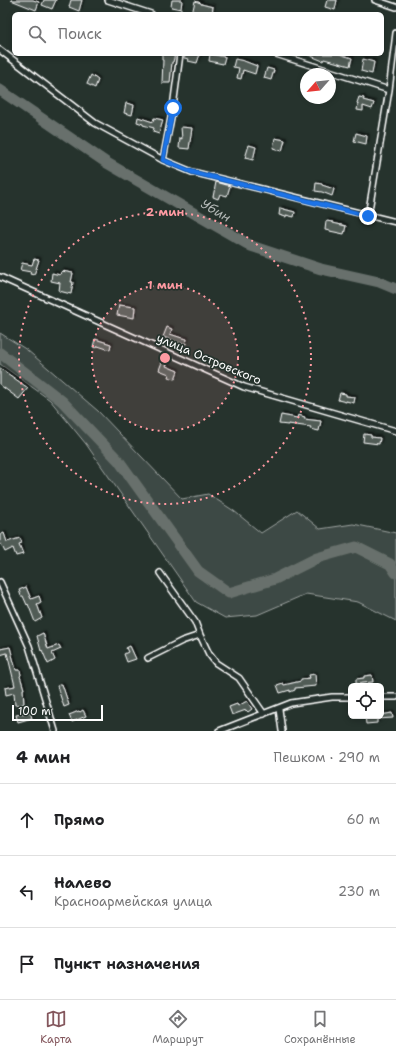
<!DOCTYPE html>
<html lang="ru">
<meta charset="utf-8">
<style>
:root{--surface:#fff;--page:#f6f6f6;--text:#202124;--muted:#757577;--line:#e0e0e0;--accent:#84575d}
body{margin:0;font-family:"Shantell Sans",sans-serif;background:var(--page);color:var(--text)}
.controls{position:absolute;right:12px;bottom:12px;display:grid;overflow:hidden;border-radius:6px;box-shadow:0 2px 6px #0003}
.controls button{width:36px;height:36px;display:grid;place-items:center;padding:0;border:0;border-bottom:1px solid var(--line);background:var(--surface);color:var(--text);font:20px sans-serif}
.compass{position:absolute;left:300px;top:68px;width:36px;height:36px;border-radius:50%;background:var(--surface);box-shadow:0 2px 6px #0003;rotate:243deg}
.scale{position:absolute;left:12px;bottom:10px;width:91px;box-sizing:border-box;padding-left:4px;border:2px solid #fff;border-top:0;font-size:11px;line-height:14px;white-space:nowrap;color:#fff;-webkit-text-stroke:3px #26332d;paint-order:stroke}
.stop{position:absolute;width:12px;height:12px;margin:-9px;border:3px solid #1a73e8;border-radius:50%;background:#fff}
.stop.end{background:#1a73e8;border-color:#fff;box-shadow:0 1px 4px #0008}
.list{margin:0;padding:0;list-style:none}
h2{display:flex;justify-content:space-between;align-items:center;height:52px;margin:0;padding:0 16px;font-size:17px}
h2 small{font-size:13px;font-weight:400;color:var(--muted)}
.list li{display:grid;grid-template-columns:26px 1fr auto;gap:12px;align-items:center;box-sizing:border-box;height:72px;padding:0 16px;border-top:1px solid var(--line)}
.list b{display:block;font-size:15px;white-space:nowrap}
.list p{margin:0;font-size:13px;white-space:nowrap;color:var(--muted)}
.list em{font-size:13px;font-style:normal;color:var(--muted)}
.icon{flex:none;width:22px;height:22px;fill:none;stroke:currentColor;stroke-width:2;stroke-linecap:round;stroke-linejoin:round}
.map{position:relative;flex:none;width:396px;height:731px;overflow:hidden}
.search{position:absolute;background:var(--surface);box-shadow:0 2px 6px #0003;left:12px;right:12px;top:12px;height:44px;display:flex;align-items:center;gap:10px;box-sizing:border-box;padding:0 14px;border-radius:6px;color:var(--muted);font-size:15px}
.sheet{height:268px;background:var(--surface)}
nav{display:flex;justify-content:space-around;align-items:center;box-sizing:border-box;height:56px;border-top:1px solid var(--line);background:var(--surface);font-size:11px;color:var(--muted)}
nav a{display:grid;justify-items:center;gap:2px}
nav .on{color:var(--accent)}
.map>svg:first-child{display:block}
.green{fill:#3e4944;stroke:#9ea4a2}
.lines{fill:none;stroke-linecap:round;stroke-linejoin:round}
.river{stroke:#67706c;stroke-width:11}
.building{fill:#515c57;stroke:#fff;filter:url(#shadow)}
.minor-casing{stroke:#fff;stroke-width:8}
.minor{stroke:#26332d;stroke-width:5}
.route{stroke:#1a73e8;stroke-width:5}
.ring{fill:none;stroke:#ff9aa2;stroke-width:2;stroke-dasharray:2 4}
.labels{text-anchor:middle;stroke-width:3.5;stroke-linejoin:round;paint-order:stroke}
.street-label{font-size:12px;fill:#fff;stroke:#26332d}
.water-label{font-size:13px;font-style:italic;fill:#b3b8b6;stroke:#26332d}
.centre{fill:#ff9aa2;stroke:#26332d;stroke-width:2}
.ring-label{font-size:12px;text-anchor:middle;font-weight:bold;fill:#ff9aa2;stroke:#26332d;stroke-width:3.5;stroke-linejoin:round;paint-order:stroke}
</style>
<div class="map">
<svg width="396" height="731" viewBox="0 0 396 731">
<defs>
<filter id="shadow"><feDropShadow dx="2" dy="-2" stdDeviation="1" flood-color="#0009"/></filter>
</defs>
<rect width="100%" height="100%" fill="#26332d"/>
<filter id="ink" filterUnits="userSpaceOnUse"><feTurbulence type="fractalNoise" baseFrequency=".025" numOctaves="2"/><feDisplacementMap in="SourceGraphic" scale="8" xChannelSelector="R" yChannelSelector="G"/><feConvolveMatrix kernelMatrix="1 2 1 2 8 2 1 2 1" color-interpolation-filters="sRGB"/></filter>
<g filter="url(#ink)">
<!-- green -->
<path class="green" d="M0,333l27,17 71,61 84,88 26,-5 26,17 27,22 36,-23 23,19 33,-5 43,9v88l-38,-19 -52,-8 -49,21 -32,3 -29,-16 -110,-158 -36,-44 -50,-36z"/>
<g class="lines">
<!-- river -->
<path class="river" d="M0,90l107,73 144,83 70,23 58,13 17,7
M0,353l62,48 57,60 79,110 31,22 46,-14 42,-21 39,-11 34,17 6,9"/>
</g>
<!-- building -->
<path class="building" d="M11,0h22l6,2 -3,8z
M44,0h12l-4,9 -10,-4z
M71,0h11l-3,11 -10,-4z
M172,0h10l-1,9 -10,-2z
M327,0h10l-2,10 -10,-3z
M195,1l6,2v1l12,3 -1,7h-20z
M162,54h13l-2,8h-1l-2,21h-8l1,-23h-1z
M184,54h16l-3,9 -9,-2 1,-2 -5,-1z
M210,54l15,3 -2,7 -14,-3z
M306,54h33l13,4 -2,8 -26,-7 -1,2z
M235,59l9,2 13,5 -2,8 -12,-4 -2,9 -4,-1 2,-10 -6,-1z
M363,59l11,3 -2,12 -11,-3z
M267,68l7,2 -3,10 -7,-2z
M91,75l7,5 -3,8 -8,-4z
M359,97l5,1 -1,2 11,3 -2,6 -9,-3v5l-6,-1 1,-6 -1,-1z
M126,103l8,2 -2,10 -8,-2z
M138,117l15,5 1,-4 9,2 -4,14 -6,-2 1,-4 -11,-3v-1l-6,-2z
M181,127l11,1 -3,21 -10,-1 1,-10 2,1z
M356,133l11,3 -1,8 -12,-3z
M275,138l10,2 -3,11 -9,-3z
M249,145l7,2 -3,13 -8,-2z
M216,182l14,4 -3,10 -7,-2 -2,5 -5,-2z
M316,183l6,1v1l12,4 -2,7 -10,-4 -7,-1z
M280,208l15,4 -1,5 -8,-2v2l-7,-2z
M326,221l7,1v1l13,3 -2,8 -19,-4z
M34,259l5,1 -5,15 -4,-1 1,-2 -11,-2 2,-7 10,2z
M62,271l11,2 -2,9h2l-2,12 -12,-3 1,-8 -9,-2 1,-8 8,2 1,-3z
M119,305l16,2 -1,11 -17,-3z
M167,327l5,2 -2,5 12,4 5,1 -1,5 -8,-1v1l-5,-1 1,-2 -11,-4z
M95,339l16,5 -1,6 -12,-4 -1,2 -4,-1z
M162,362l5,2 -1,2 12,5 -3,8 -7,-2 1,-3 -10,-4z
M0,368l28,20 -9,11 -19,-14z
M340,393l6,1v2l9,1 -1,6 -8,-2v1l-8,-2z
M281,415l16,3 1,-3 7,2 -1,2 17,2 -2,10 -9,-2 1,-2 -23,-3v1l-9,-1z
M364,434l7,1v2l9,1 -1,6 -16,-2z
M4,533l3,9 13,-4 2,5 -3,1 4,10 -7,2 -3,-8 -8,4 -5,-10v-7z
M26,587l5,12 8,-3 2,6 -4,2 5,14 -7,4 -7,-18 -1,1 -4,-9h-2l-2,-6z
M43,633l5,16 11,-4 2,4 -9,4 3,7 -7,4 -6,-14 -1,1 -4,-15z
M130,646l6,13 -9,3 -3,-8 4,-2 -2,-4z
M10,647l6,23h4l1,5 -1,1 4,13h-1l1,15 -9,1 -1,-12 -8,2 -1,-7 10,-2 -8,-33 -7,2v-6z
M315,674l1,12 -21,2v2l-5,2v-2l-10,3 -3,-8 6,-2 1,2 17,-4v-2l9,-1 -1,-3z
M372,675l1,7 -17,2v-5l8,-1v-2z
M62,684l7,21 -5,2 -7,-21z
M247,701l5,8 -4,3 -2,-2 -14,5 -3,-8 8,-3 1,2z
M83,710l3,6 -14,6 -3,-7 10,-4 1,1z
M30,712l2,6 -14,4 -2,-7z
M392,713l1,5 -16,1v4l-11,1 -1,-8h16v-1z"/>
<g class="lines">
<defs>
<path id="minor" d="M108,0l43,14
M375,0l21,7
M0,50l95,73 68,37 29,12 204,50
M276,54l113,36
M163,160l10,-53 7,-53
M368,216l21,-126 7,-57
M0,277l244,110 152,44
M160,573l35,49 5,13 9,19 7,9 23,15 25,36
M0,582l29,64 26,85
M148,658l34,-17 18,-6
M381,697h15
M279,709l3,22
M219,731l72,-28 41,-6h19"/>
</defs>
<!-- minor casing -->
<use href="#minor" class="minor-casing"/>
<!-- minor -->
<use href="#minor" class="minor"/>
</g>
</g>
<g class="lines" filter="url(#ink)">
<!-- route -->
<path class="route" d="M173,108l-10,52 29,12 176,44"/>
</g>
<!-- distance rings -->
<circle cx="165" cy="358" r="73" fill="#ff9aa2" fill-opacity=".12"/>
<g class="ring">
<circle cx="165" cy="358" r="73"/>
<circle cx="165" cy="358" r="146"/>
</g>
<g class="labels">
<!-- street labels -->
<g class="street-label">
<text transform="translate(209 359) rotate(23)" y="4">улица Островского</text>
</g>
<!-- water labels -->
<g class="water-label">
<text transform="translate(216 210) rotate(30)" y="5">Убин</text>
</g>
</g>
<circle cx="165" cy="358" r="6" class="centre"/>
<g class="ring-label">
<text x="165" y="216">2 мин</text>
<text x="165" y="289">1 мин</text>
</g>
</svg>
<div class="controls">
<button><svg class="icon" aria-label="locate" viewBox="0 0 24 24"><circle cx="12" cy="12" r="6"/><path d="M12 2v4M12 18v4M2 12h4M18 12h4"/></svg></button>
</div>
<svg class="compass" viewBox="-18 -18 36 36"><path d="M0-13l5 13h-10z" fill="#e53935"/><path d="M0 13l5-13h-10z" fill="#757577"/></svg>
<div class="scale">100 m</div>
<div class="stop" style="left:173px;top:108px"></div>
<div class="stop end" style="left:368px;top:216px"></div>
<div class="search"><svg class="icon" aria-label="search" viewBox="0 0 24 24"><circle cx="10" cy="10" r="6"/><path d="M15 15l6 6"/></svg>Поиск</div>
</div>
<section class="sheet">
<h2>4 мин<small>Пешком · 290 m</small></h2>
<ul class="list">
<li><svg class="icon" aria-label="ahead" viewBox="0 0 24 24"><path d="M12 20V5M6 11l6-6 6 6"/></svg><div><b>Прямо</b></div><em>60 m</em></li>
<li><svg class="icon" aria-label="left" viewBox="0 0 24 24"><path d="M17 20v-9H6M10 6l-5 5 5 5"/></svg><div><b>Налево</b><p>Красноармейская улица</p></div><em>230 m</em></li>
<li><svg class="icon" aria-label="arrive" viewBox="0 0 24 24"><path d="M6 21V4h12l-3 4 3 4H6"/></svg><div><b>Пункт назначения</b></div></li>
</ul>
</section>
<nav>
<a class="on"><svg class="icon" aria-label="map" viewBox="0 0 24 24"><path d="M3 6l6-2 6 2 6-2v14l-6 2-6-2-6 2zM9 4v14M15 6v14"/></svg>Карта</a>
<a><svg class="icon" aria-label="directions" viewBox="0 0 24 24"><path d="M12 3l9 9-9 9-9-9zM9 14v-3h6M13 9l2 2-2 2"/></svg>Маршрут</a>
<a><svg class="icon" aria-label="saved" viewBox="0 0 24 24"><path d="M7 4h10v16l-5-4-5 4z"/></svg>Сохранённые</a>
</nav>
